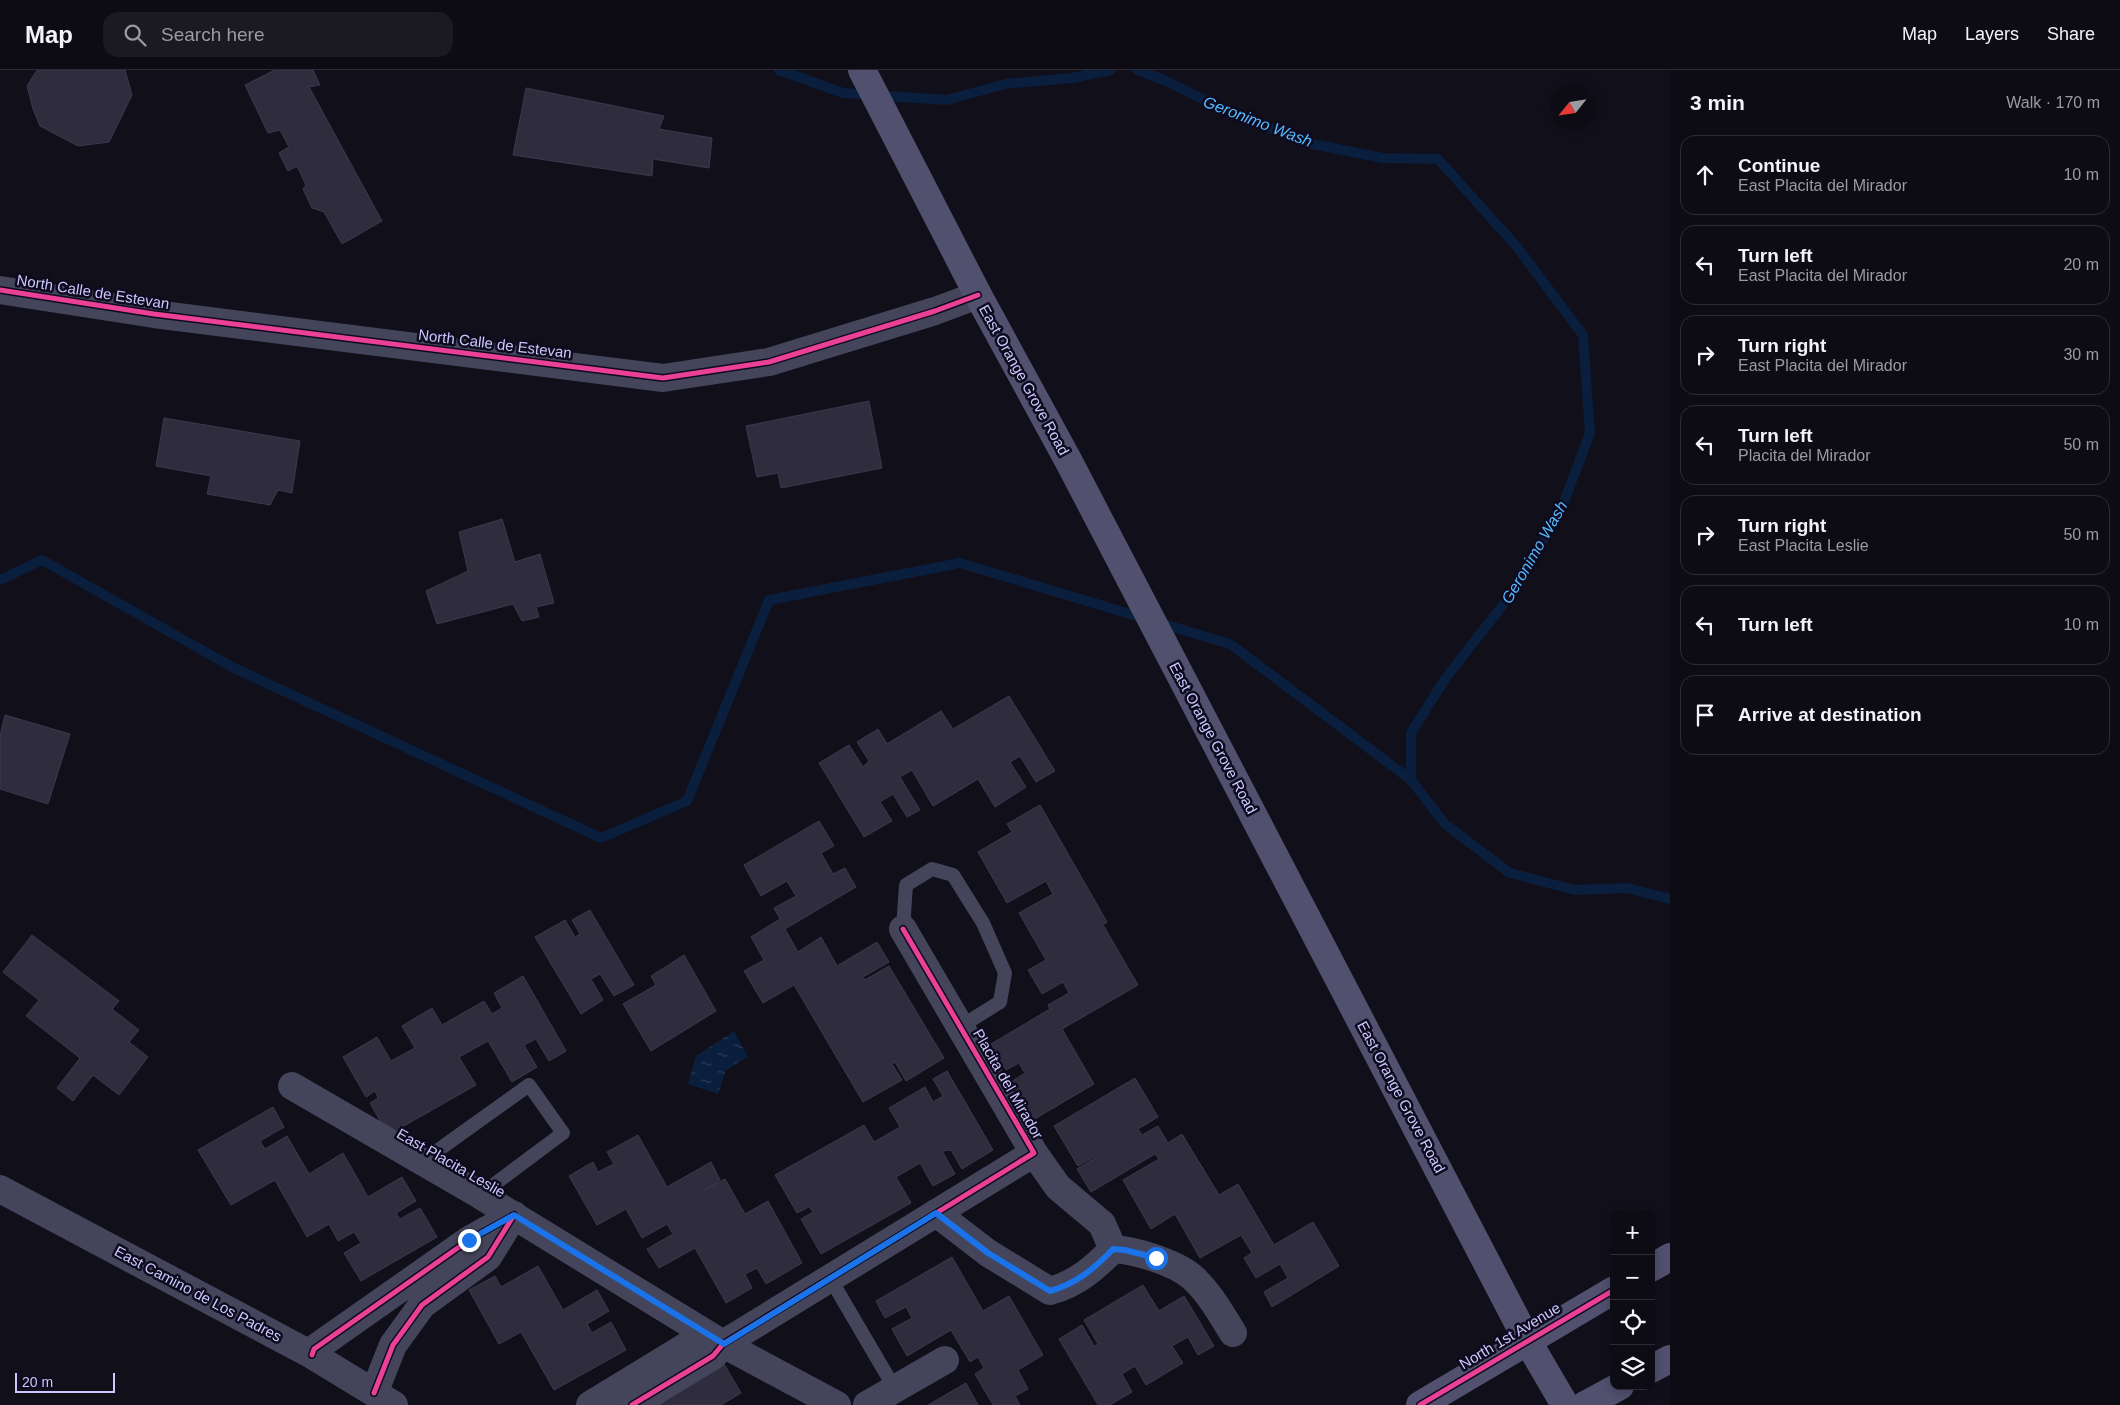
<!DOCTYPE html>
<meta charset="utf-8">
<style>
:root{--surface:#0d0b14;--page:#1b1922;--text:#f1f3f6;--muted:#9a9ba0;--line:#2d2b34}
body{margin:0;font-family:Helvetica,sans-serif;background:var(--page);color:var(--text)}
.controls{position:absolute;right:15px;bottom:15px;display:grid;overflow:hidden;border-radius:10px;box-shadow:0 2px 12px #0003}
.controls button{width:45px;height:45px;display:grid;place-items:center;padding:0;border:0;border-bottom:1px solid var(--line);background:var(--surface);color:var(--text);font:25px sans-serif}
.compass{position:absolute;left:1550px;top:15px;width:45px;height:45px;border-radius:50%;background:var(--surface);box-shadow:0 2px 12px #0003;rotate:240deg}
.scale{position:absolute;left:15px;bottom:12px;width:100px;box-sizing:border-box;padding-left:5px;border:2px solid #ccc8ff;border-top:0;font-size:14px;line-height:18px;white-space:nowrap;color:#ccc8ff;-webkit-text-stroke:4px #0e0b1e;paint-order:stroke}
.stop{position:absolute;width:15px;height:15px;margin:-11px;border:4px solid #1a73e8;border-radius:50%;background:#fff}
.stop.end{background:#1a73e8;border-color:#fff;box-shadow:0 1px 5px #0008}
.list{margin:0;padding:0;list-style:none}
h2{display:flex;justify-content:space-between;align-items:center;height:65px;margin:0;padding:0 20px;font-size:21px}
h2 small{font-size:16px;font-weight:400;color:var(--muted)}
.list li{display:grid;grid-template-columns:32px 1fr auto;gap:15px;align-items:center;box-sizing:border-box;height:80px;margin:0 10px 10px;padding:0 10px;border:1px solid var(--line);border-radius:15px}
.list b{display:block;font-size:19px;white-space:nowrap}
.list p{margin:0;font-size:16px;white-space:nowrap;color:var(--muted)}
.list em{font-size:16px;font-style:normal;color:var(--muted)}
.icon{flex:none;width:28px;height:28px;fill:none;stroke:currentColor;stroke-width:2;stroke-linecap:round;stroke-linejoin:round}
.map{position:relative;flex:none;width:1670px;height:1335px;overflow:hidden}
header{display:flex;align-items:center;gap:30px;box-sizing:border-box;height:70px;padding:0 25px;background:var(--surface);border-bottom:1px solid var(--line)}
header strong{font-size:24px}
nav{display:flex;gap:28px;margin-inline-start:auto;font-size:18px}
.search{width:350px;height:45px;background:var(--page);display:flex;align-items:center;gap:12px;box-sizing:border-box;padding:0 18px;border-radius:15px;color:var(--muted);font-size:19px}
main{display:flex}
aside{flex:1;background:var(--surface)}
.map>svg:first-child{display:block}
.water{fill:url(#water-ripples)}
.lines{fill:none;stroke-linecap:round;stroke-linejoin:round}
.stream{stroke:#0a1e3d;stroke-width:10}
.building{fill:#2e2c3d;stroke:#3c394f}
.service{stroke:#44445b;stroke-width:14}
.minor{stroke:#44445b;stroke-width:28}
.secondary{stroke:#51506e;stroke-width:28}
.cycleway-casing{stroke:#0e0b1e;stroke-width:8}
.cycleway{stroke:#ea4096;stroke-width:5}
.route{stroke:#1a73e8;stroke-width:6}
.labels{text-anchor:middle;stroke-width:5;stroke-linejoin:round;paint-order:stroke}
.street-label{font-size:15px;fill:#ccc8ff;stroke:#0e0b1e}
.water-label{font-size:16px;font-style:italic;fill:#56b8ff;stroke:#0e0b1e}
</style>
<header>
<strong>Map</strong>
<div class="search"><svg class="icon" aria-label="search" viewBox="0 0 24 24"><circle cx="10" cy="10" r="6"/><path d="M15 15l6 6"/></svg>Search here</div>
<nav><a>Map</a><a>Layers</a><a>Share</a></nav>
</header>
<main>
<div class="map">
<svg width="1670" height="1335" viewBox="0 0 1670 1335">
<defs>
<pattern id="water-ripples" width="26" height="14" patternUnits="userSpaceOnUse" patternTransform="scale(1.25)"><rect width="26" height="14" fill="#0a1e3d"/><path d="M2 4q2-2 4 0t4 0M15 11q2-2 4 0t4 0" fill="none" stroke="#2c3d5a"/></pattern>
</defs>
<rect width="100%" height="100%" fill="#110f1a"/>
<!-- water -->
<path class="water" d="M734,961l14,26 -22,13 -8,24 -30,-10 8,-28z"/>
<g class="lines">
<!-- stream -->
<path class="stream" d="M779,0l64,23 104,7 58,-16 67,-6 39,-8
M1137,0l27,10 73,36 70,27 76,15 55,1 79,88 66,88 7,98 -28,74 -46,81 -71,91 -34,54v47l34,44 65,49 65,17 52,-2 43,11
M0,510l42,-20 190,107 369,171 86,-37 82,-201 191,-37 270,81 181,136"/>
</g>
<!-- building -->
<path class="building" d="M37,0h88l7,25 -23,47 -31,4 -38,-20 -7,-17 -6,-23z
M275,0h38l7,15 -11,2 73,134 -40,23 -18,-32 -12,-4 -9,-19 3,-4 -9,-19 -9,5 -9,-18 10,-6 -9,-17 -12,3 -23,-48z
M526,18l138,28 -5,13 53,9 -3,30 -56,-9 -1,17 -139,-21z
M869,331l13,67 -101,20 -3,-15 -21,4 -11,-51z
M164,348l136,23 -8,52 -14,-3 -8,15 -63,-11 4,-18 -55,-10z
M502,449l13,43 25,-8 14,49 -18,4 3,10 -17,4 -9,-17 -76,20 -11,-33 42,-20 -9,-39z
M1009,626l46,75 -19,11 -16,-26 -10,6 16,25 -31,20 -17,-28 -45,27 -21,-36 -12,7 20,33 -13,7 -14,-23 -13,8 12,19 -28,16 -45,-74 30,-18 14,22 6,-6 -12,-19 21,-13 9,15 54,-33 12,18z
M5,645l65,19 -22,70 -48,-15v-53z
M1040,735l67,117 -4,3 35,60 -76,44 32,55 -61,36 -22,-38 14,-9 -6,-10 -13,7 -15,-26 59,-35 -2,-4 21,-12 -6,-11 -21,12 -14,-24 18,-10 -27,-47 34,-19 -7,-13 -39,22 -29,-51 34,-20 -5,-8z
M819,751l15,25 -13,7 12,21 12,-6 11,19 -71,42 13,23 23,-15 16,29 40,-24 12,20 -26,15 2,3 24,-14 55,92 -38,23 -11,-19 -3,2 10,16 -39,22 -69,-117 -31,18 -19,-32 20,-11 -13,-23 29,-18 -6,-11 22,-12 -9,-15 -26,15 -17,-31z
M590,840l44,75 -20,11 -14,-22 -9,5 12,21 -22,14 -46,-77 30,-17 10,17 5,-3 -8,-14z
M32,865l87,66 -7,8 27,21 -10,12 19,15 -29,38 -26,-20 -20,26 -16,-13 23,-30 -54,-42 13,-16 -36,-28z
M684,885l32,56 -65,40 -28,-47 33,-19 -5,-9z
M523,906l43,75 -17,10 -13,-22 -12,6 13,22 -25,15 -24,-41 -29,16 17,28 -88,50 -18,-32 8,-5 -3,-7 -9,6 -23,-40 34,-20 14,24 24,-13 -13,-22 30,-18 10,17 42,-24 8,13 10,-6 -8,-15z
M947,1001l46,79 -31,19 -11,-19 -9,1 13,23 -22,12 -13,-23 -24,14 15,26 -90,51 -20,-35 12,-7 -4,-5 -12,6 -22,-38 89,-50 10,17 26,-15 -11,-19 36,-21 8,15 10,-6 -10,-17z
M1135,1008l23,39 -20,12 4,6 16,-9 10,17 14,-9 37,61 19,-11 36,61 39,-23 26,44 -67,41 -8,-15 24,-14 -8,-14 -24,14 -12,-20 8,-5 -11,-18 -41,23 -25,-44 -24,15 -28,-49 36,-21 -4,-5 -64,38 -14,-23 21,-13 -1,-1 -19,11 -24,-40z
M273,1037l11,20 -24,14 5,8 22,-13 22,38 34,-21 25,44 34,-20 14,24 -20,12 4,6 20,-11 17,29 -76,44 -17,-28 17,-10 -7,-11 -16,9 -9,-17 -22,13 -32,-57 -44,25 -33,-55z
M638,1065l29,52 44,-25 9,18 -15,10 20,-11 20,35 23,-13 34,62 -36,21 -9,-16 -12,6 7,14 -26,15 -31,-55 -36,20 -12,-19 26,-15 -6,-10 -25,14 -16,-29 -29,16 -28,-49 24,-14 5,10 16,-8 -7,-12z
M952,1187l31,54 26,-15 34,59 -25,15 10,19 -13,7 5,9h-27l-18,-31 9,-6 -6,-11 -8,5 -19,-32 -44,26 -15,-27 20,-11 -6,-11 -21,11 -9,-17z
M538,1196l25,44 34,-20 12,21 -22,13 5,9 19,-11 15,28 -72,40 -33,-58 -22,12 -30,-54 26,-14 6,11z
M1143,1215l16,26 25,-15 30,50 -16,9 -10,-18 -16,9 11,17 -37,22 -11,-19 -13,8 10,18 -22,13h-12l-39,-66 23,-14 12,21 4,-2 -14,-24z
M724,1294l17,29 -20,12h-69z
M966,1313l12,22h-50z"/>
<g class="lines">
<!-- service -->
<path class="service" d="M903,859l3,-44 26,-16 21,6 30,48 22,50 -5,29 -40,25
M423,1091l106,-76 34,48 -83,62
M830,1208l65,111"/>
<!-- minor -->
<path class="minor" d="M0,220l154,24 509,64 106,-16 166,-51 43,-16
M292,1016l188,109 243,149 114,61
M1034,1083l24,34 44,37 11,25
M0,1119l312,166 82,50
M936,1143l52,40 62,38c26,-7 45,-23 63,-42
M1113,1179c22,1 63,14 79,28 17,15 29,37 41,56
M312,1285l2,-6 155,-109 45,-25 -26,42 -66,48 -29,40 -19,48
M590,1335l100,-61h33
M632,1335l81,-49 10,-12 311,-191 -131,-224
M867,1335l78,-45"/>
<!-- secondary -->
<path class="secondary" d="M862,0l116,225 90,165 459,880 38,65
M1651,1198l19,-11
M1651,1299l19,-10
M1420,1335l194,-115
M1585,1335l35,-19"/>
<defs>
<path id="cycleway" d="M0,220l154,24 509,64 106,-16 166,-51 43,-16
M312,1285l2,-6 155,-109 45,-25 -26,42 -66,48 -29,40 -19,48
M632,1335l81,-49 10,-12 311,-191 -131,-224
M1420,1335l194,-115"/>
</defs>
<!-- cycleway casing -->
<use href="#cycleway" class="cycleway-casing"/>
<!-- cycleway -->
<use href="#cycleway" class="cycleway"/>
</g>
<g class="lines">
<!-- route -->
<path class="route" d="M469,1170l45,-25 210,129 212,-131 52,40 62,38c26,-7 45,-23 63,-42l12,1 31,8"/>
</g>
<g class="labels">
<!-- street labels -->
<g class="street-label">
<text transform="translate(93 222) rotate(9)" y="5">North Calle de Estevan</text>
<text transform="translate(495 274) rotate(7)" y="5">North Calle de Estevan</text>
<text transform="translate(1024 310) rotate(61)" y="5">East Orange Grove Road</text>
<text transform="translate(1213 668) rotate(62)" y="5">East Orange Grove Road</text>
<text transform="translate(1008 1014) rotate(60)" y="5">Placita del Mirador</text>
<text transform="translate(1401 1027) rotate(62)" y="5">East Orange Grove Road</text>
<text transform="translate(451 1093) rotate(30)" y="5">East Placita Leslie</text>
<text transform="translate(198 1224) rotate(28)" y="5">East Camino de Los Padres</text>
<text transform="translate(1510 1266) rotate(-31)" y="5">North 1st Avenue</text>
</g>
<!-- water labels -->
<g class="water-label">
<text transform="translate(1258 51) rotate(21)" y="6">Geronimo Wash</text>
<text transform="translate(1534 482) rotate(-60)" y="6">Geronimo Wash</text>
</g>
</g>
</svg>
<div class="controls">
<button>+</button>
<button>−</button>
<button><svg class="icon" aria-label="locate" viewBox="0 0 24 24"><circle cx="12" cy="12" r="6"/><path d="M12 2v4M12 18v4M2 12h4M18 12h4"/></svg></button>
<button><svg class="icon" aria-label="layers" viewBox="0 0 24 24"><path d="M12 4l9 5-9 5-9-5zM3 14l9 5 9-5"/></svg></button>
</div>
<svg class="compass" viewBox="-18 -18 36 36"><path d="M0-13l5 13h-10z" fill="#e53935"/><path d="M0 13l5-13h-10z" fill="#9a9ba0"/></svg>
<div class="scale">20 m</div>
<div class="stop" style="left:1156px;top:1188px"></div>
<div class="stop end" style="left:469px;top:1170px"></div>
</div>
<aside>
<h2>3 min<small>Walk · 170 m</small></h2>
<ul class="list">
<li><svg class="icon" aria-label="ahead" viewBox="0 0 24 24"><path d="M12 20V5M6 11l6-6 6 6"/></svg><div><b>Continue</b><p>East Placita del Mirador</p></div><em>10 m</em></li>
<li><svg class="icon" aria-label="left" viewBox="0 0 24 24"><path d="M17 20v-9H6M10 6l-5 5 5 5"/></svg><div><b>Turn left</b><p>East Placita del Mirador</p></div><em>20 m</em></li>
<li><svg class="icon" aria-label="right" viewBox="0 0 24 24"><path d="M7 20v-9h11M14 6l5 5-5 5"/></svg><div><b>Turn right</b><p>East Placita del Mirador</p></div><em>30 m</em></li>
<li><svg class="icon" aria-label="left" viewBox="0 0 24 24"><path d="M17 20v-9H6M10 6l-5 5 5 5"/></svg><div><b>Turn left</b><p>Placita del Mirador</p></div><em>50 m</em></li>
<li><svg class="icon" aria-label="right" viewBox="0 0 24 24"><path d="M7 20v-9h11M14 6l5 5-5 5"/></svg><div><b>Turn right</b><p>East Placita Leslie</p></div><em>50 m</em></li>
<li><svg class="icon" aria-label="left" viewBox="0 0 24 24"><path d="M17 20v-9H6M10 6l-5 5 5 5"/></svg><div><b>Turn left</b></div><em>10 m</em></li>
<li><svg class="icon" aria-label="arrive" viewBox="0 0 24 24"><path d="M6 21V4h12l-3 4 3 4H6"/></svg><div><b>Arrive at destination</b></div></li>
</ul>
</aside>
</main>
